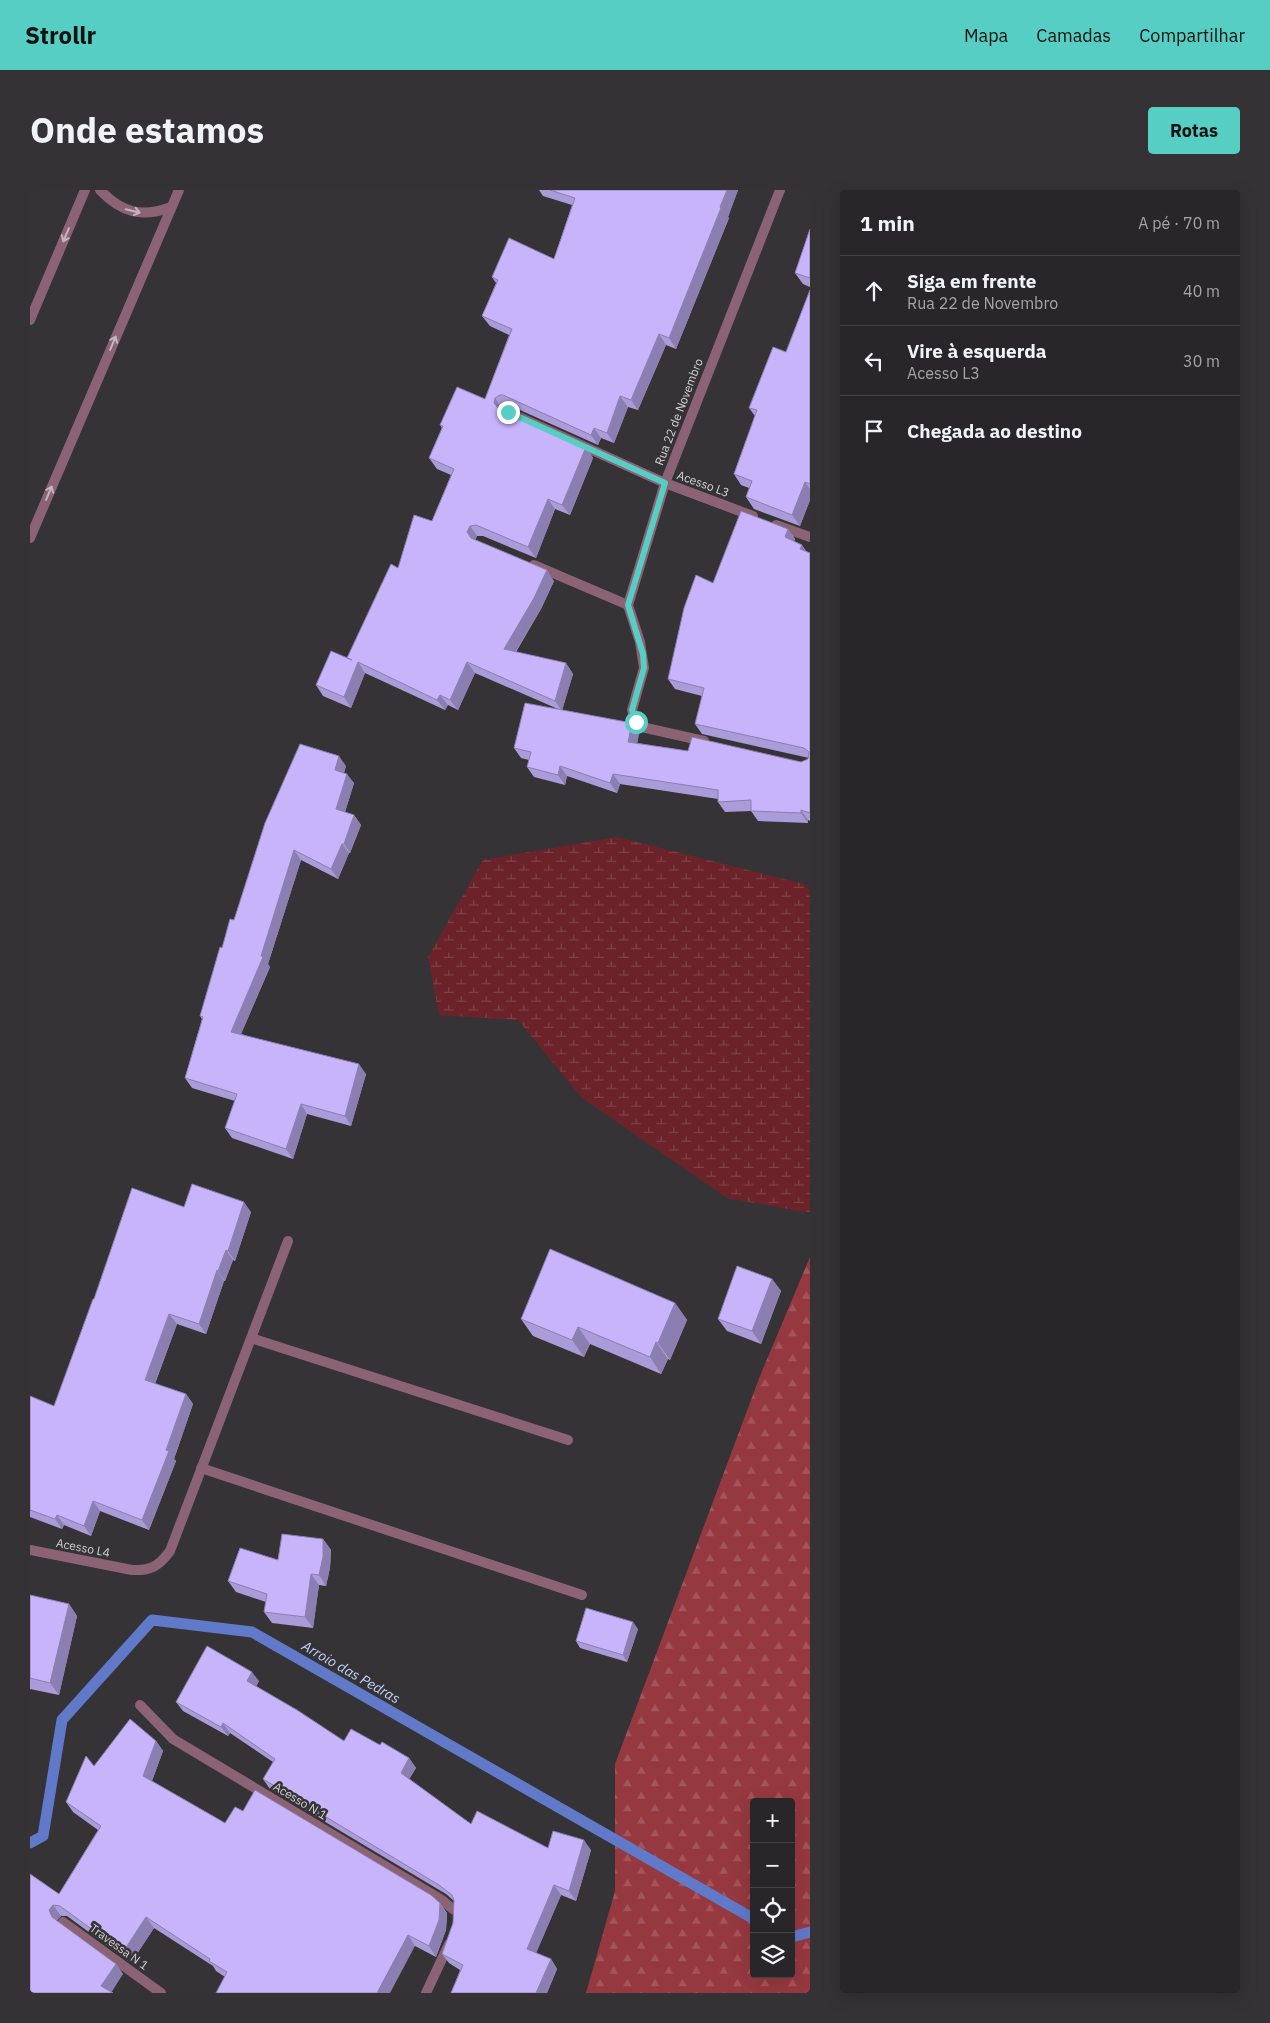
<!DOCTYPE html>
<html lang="pt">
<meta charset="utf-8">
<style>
:root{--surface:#282628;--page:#343234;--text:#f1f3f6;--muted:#a5a5a8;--line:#444345;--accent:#56cec3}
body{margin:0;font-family:"IBM Plex Sans",sans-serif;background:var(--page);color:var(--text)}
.controls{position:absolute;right:15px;bottom:15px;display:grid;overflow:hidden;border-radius:5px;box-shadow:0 5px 20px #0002}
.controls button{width:45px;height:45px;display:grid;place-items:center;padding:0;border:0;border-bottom:1px solid var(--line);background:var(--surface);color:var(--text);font:25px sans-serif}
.stop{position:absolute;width:15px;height:15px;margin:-11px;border:4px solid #56cec3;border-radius:50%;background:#fff}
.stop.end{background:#56cec3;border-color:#fff;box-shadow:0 1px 5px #0008}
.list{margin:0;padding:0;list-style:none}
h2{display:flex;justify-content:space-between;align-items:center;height:65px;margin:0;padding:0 20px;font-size:21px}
h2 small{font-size:16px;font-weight:400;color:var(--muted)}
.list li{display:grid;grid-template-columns:32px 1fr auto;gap:15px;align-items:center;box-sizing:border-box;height:70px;padding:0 20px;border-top:1px solid var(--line)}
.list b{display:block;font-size:19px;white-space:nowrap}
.list p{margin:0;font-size:16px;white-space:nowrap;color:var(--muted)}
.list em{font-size:16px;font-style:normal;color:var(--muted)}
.icon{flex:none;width:28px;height:28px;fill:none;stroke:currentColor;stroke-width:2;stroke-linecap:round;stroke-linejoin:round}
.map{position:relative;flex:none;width:780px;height:1803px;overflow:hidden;border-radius:5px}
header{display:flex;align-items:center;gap:30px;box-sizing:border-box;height:70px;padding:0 25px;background:var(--accent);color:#111}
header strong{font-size:24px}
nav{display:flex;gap:28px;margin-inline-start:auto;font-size:18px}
.intro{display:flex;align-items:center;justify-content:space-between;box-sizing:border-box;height:120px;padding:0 30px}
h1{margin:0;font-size:35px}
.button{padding:12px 22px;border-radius:5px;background:var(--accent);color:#111;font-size:18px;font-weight:700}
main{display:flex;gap:30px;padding:0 30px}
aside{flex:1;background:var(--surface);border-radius:5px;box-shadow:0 5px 20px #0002}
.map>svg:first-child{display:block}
.forest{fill:url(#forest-firs);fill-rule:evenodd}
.wetland{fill:url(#wetland-marsh)}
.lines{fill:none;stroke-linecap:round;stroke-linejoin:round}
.stream{stroke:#6079c9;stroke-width:11}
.service{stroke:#8b6374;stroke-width:10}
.minor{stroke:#8b6374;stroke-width:10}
.wall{fill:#ab9bd8}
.shaded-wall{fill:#8b7eb0}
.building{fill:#c7b4fb;stroke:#8b7eb0}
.oneway{stroke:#c2b7bc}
.route{stroke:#56cec3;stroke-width:6}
.labels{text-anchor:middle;stroke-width:5;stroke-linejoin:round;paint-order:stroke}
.street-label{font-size:12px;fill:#d4d3d4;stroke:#353335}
.water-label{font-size:14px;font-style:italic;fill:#c3d3fe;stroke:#353335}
</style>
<header>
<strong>Strollr</strong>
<nav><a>Mapa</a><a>Camadas</a><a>Compartilhar</a></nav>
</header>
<div class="intro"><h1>Onde estamos</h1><a class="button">Rotas</a></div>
<main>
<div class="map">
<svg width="780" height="1803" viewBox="0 0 780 1803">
<defs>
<pattern id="forest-firs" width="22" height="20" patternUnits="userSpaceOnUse" patternTransform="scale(1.25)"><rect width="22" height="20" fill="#963840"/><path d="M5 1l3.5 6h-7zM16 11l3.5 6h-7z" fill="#a4545b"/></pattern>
<pattern id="wetland-marsh" width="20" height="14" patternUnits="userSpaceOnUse" patternTransform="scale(1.25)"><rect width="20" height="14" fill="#6c2229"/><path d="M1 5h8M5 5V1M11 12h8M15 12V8" fill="none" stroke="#804147"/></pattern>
</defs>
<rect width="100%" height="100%" fill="#353335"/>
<!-- forest -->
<path class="forest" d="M780,1067v736h-224l29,-102v-127l145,-388zM724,1612h37v172h-37z"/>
<!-- wetland -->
<path class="wetland" d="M587,647l187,47 6,7v322l-83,-15 -145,-100 -64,-78 -79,-5 -11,-58 55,-97z"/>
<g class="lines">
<!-- stream -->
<path class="stream" d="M0,1653l13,-7 19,-116 90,-100 100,12 502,287
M761,1747l19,-5"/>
<!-- service -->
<path class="service" d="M504,375l94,40
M616,538l58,13
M110,1515l33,34 269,161 12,10
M33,1732l98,71"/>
<!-- minor -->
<path class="minor" d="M70,0c22,23 42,28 71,17
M0,130l55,-130
M478,222l157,71 88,33
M746,335l34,12
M0,348l149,-348
M616,538l-10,-6 -4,-12 12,-42 -4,-26 -12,-37 37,-122 115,-293
M221,1148l317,102
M171,1278l381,127
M0,1360l102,20c19,1 27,-4 38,-19l118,-310
M396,1803l23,-49"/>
</g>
<!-- wall -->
<path class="wall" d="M509,0h199l-10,27 1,1 -53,131 -10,-4 -28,65 -10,-3 -14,36 -13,-5 -3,7 -87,-39 -4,-1 -5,4v1l84,37 7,11 -23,57 -15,-6 -19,49 -53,-22h-6l-2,4 79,41 -13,28 -25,43 50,11 7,11 -11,36 70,13 7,10 -2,10 51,8 113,11 7,-3 1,-1 -107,-24 -7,-10 7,-28 -27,-7 -7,-10 45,-96 75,-54 7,10 -1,2 13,11 3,1v268l-2,-1v3l-50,-2 -7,-10 -26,1 -7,-10v-3l-98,-15 -3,9 -50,-17 -2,9 -31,-8 -7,-10 2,-7 -8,-2 -7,-10 44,-39 -83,-36 -17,37 -10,-5 -3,5 -80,-37 -14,35 -28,-12 -7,-11 32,-27 50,-90 34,-47 19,-46 -14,-6 -8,-11 13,-30 -2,-3 45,-26 24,-64 -19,-9 -8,-10 14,-33 -4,-6 62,-18 18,-54 -29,-9z
M780,39v58l-7,-3 -8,-11z
M780,100v210l-10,26 -46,-17 -8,-12 3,-9 -8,-3 -7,-11 21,-58 -6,-8 37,-56z
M316,576l-2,7 10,10 -9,29 9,3 7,10 -11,28h-1l-11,26 -37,-19 -33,104 2,3 -29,67 125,40 -15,52 -44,-12 -14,45 -61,-21 -7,-10 10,-27 -43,-13 -7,-10 17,-59 -2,-3 22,-68 12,-28z
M154,1017l67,5 -16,49 -2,-1 -8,21h-1l-18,53 -29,-10 -22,60 31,10 7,10 -19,55 2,2 -27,69 -49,-19 -9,25 -27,-11 -2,4 -32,-12v-121l24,10 40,-107z
M742,1089l9,12 -20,53 -34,-13 -9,-12z
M645,1113l12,17 -17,40 -2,-1 -7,15 -71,-30 -6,13 -51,-21 -12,-17z
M293,1349l8,11 -1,18 -4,18 -7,-1 -6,43 -41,-5 -8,-11 2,-10 -30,-10 -8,-11z
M0,1405l39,9 8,12 -18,79 -29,-6z
M608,1439l-11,33 -47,-14 -4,-7z
M229,1491l-3,5 88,55 36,4 29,13 7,10 -7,11 62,45 77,24 43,2 -15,51 -15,-6 -25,58 15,6 6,10 -10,24h-96l9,-23 -11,-7 -7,-9 11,-31 1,-22 -8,-7 -176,-105 -7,-10 10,-17 -43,-29 -2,3 -45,-25 -7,-9z
M126,1551l7,10 -11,30 73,42 18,-12 197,92 7,10 -1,17 -10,27 -21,-11 -190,31 -9,-6 -3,-5 -59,-38 -23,35 -64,-47h-6l-5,5 60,43 7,10 -93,19v-119l29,20 39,-64 -25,-18 -7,-10 28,-36z"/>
<!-- shaded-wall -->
<path class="shaded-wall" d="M697,0h11l-10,27 1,1 -53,131 -7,-11z
M629,144l7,11 -28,65 -7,-10z
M590,206l8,11 -14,36 -7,-10z
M465,208l7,11 -1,4 -7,-10z
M564,238l7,10 -3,7 -7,-10z
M556,257l7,11 -23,57 -8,-10z
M775,292l5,7v11l-10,26 -8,-11z
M518,309l7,10 -19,49 -8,-11z
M440,336l7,10 -3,6 -7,-10z
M758,339l7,10 -3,9 -7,-11z
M772,355l7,10 -9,-6z
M517,380l7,11 -13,28 -30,50 -7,-10z
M328,472l7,11 -14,35 -7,-11z
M437,472l8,11 -17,37 -8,-10z
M536,473l7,11 -11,37 -7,-10z
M410,505l8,10 -3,5 -8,-10z
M602,533l7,10 -3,19 -8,-10z
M309,566l7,10 -4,13 -7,-9z
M530,576l7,10 -2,9 -7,-10z
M317,584l7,9 -11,36 -7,-10z
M583,584l7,10 -3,9 -7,-10z
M771,620l7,10v3l-7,-10z
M324,625l7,10 -11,28 -6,-9z
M312,654l7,9 -11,26 -7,-10z
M264,660l7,10 -33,104 2,3 -32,74 -7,-9 30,-76z
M329,874l7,10 -15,52 -6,-10z
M271,914l6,10 -14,45 -7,-10z
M214,1012l7,10 -16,49 -7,-10z
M196,1060l7,10 -8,21 -7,-10z
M187,1080l7,11 -18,53 -7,-10z
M742,1089l9,12 -20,53 -9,-13z
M645,1113l12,17 -17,40 -12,-17z
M139,1124l8,10 -25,67 -7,-11z
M548,1137l12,17 -6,13 -12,-17z
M626,1152l12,17 -7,15 -11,-17z
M156,1204l7,10 -19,55 2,2 -27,69 -7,-10z
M63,1311l7,10 -9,25 -7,-10z
M27,1325l7,10 -2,4 -7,-10z
M293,1349l8,11 -1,18 -4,18 -7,-11z
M281,1384l8,11 -6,43 -8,-11z
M39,1414l8,12 -18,79 -9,-12z
M603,1432l5,7 -11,33 -4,-7z
M222,1482l7,9 -5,10 -7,-10z
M193,1533l7,10 -2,3 -7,-9z
M126,1551l7,10 -13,35 -7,-10z
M379,1568l7,10 -9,15 -6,-10z
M554,1650l7,10 -15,51 -7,-10z
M524,1695l7,10 -27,63 -7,-9z
M410,1713l7,10 -1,17 -10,27 -7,-11z
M23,1715l8,11 -5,5 -4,-4 -3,-7z
M116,1727l8,11 -23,35 -8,-11z
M378,1745l7,11 -25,47h-13z
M521,1769l6,10 -10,24h-11z
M86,1774l7,10 -12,19 -10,-7z"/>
<!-- building -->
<path class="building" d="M520,0h177l-7,17 1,1 -52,130 -10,-4 -28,66 -11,-4 -13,37 -13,-5 -3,7 -88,-40h-3l-5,3 -1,5 4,5 88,39 -24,58 -14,-6 -20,48 -52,-22 -6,1 -3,6 4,6 76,32 -13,28 -30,51 62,14 -11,38 -88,-39 -17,38 -10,-5 -3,5 -79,-38 -14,35 -28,-12 15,-34 21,9 -5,-2 44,-94 7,4 16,-53 18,6 22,-52 -25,-11 14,-32 -3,-1 17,-38 28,12 27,-70 -30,-13 16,-36 -6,-3 17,-39 45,21 21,-61z
M780,39v49l-15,-5z
M780,100v194l-5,-2 -13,33 -46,-18 6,-16 -18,-7 23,-64 -8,-2 24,-61 13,5z
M711,321l47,18 -3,8 17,8 -2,4 10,4v260l-9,-3v3l-50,-2v-11l-33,2v-12l-105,-16 -3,9 -50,-17 -2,9 -31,-8 4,-15 -17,-4 11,-45 107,20 -4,19 60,9 4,-14 109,25 7,-3 1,-7 -5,-4 -109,-24 9,-36 -36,-9 16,-71 12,-33 17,8z
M270,554l39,12 -4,14 12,4 -11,35 18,6 -10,29h-2l-11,25 -37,-19 -33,106 2,1 -32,75 128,32 -14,52 -44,-12 -15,45 -61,-21 12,-34 -52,-16 18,-61 -3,-1 20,-69 2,1 8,-29 4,1 31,-97z
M162,994l52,18 -16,49 -2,-1 -8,21 -1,-1 -18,54 -30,-10 -24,66 41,14 -20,56 3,1 -27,69 -49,-19 -9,25 -27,-11 -2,4 -25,-9v-114l24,10 39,-107h1l38,-111 52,19z
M520,1059l125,54 -17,40 -2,-1 -6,15 -72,-30 -6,13 -51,-21z
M707,1076l35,13 -20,52 -34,-12z
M252,1344l41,5v18l-4,18 -8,-1 -6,43 -41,-5 3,-18 -39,-13 12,-33 38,12z
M0,1405l39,9 -19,79 -20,-5z
M556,1418l47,14 -10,33 -47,-14z
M177,1456l45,26 -5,9 50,29 47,31 7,-12 29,16 2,-3 27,16 -8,15 70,51 6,-13 71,37 5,-17 31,9 -15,51 -15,-6 -27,64 24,10 -15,34h-85l12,-28 -21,-11 11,-31 1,-23 -2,-5 -13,-10 -176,-106 12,-20 -52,-36 -2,4 -45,-25z
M100,1529l26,22 -13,35 82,47 10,-16 8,4 12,-21 176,105 9,8 -1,17 -10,26 -21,-11 -31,58h-161l11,-21 -18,-11 1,-2 -64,-42 -23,35 -63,-46 -7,-1 -4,5 3,7 64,47 -15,22 12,7h-83v-119l29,20 42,-68 -35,-24 20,-46 8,10z"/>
<!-- one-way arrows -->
<defs><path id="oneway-shaft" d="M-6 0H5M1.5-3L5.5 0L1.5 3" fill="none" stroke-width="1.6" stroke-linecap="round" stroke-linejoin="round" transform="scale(1.25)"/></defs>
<g class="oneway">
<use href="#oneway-shaft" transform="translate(103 21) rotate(14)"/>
<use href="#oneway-shaft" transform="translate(36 45) rotate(113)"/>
<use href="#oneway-shaft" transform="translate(83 153) rotate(-67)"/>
<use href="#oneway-shaft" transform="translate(19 303) rotate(-67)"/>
</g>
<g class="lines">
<!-- route -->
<path class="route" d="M478,222l157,71 -37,122 15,49 1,14 -12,42 4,12"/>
</g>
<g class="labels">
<!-- street labels -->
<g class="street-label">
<text transform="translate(649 222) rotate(-69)" y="4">Rua 22 de Novembro</text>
<text transform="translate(673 294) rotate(20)" y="4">Acesso L3</text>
<text transform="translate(53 1358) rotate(11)" y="4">Acesso L4</text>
<text transform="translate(270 1611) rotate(31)" y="4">Acesso N 1</text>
<text transform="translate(89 1757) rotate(36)" y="4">Travessa N 1</text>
</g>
<!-- water labels -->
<g class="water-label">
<text transform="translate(321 1482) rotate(30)" y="5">Arroio das Pedras</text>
</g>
</g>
</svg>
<div class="controls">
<button>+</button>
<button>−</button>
<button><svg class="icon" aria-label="locate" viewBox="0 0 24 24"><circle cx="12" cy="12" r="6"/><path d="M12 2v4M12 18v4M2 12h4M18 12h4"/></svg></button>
<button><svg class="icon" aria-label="layers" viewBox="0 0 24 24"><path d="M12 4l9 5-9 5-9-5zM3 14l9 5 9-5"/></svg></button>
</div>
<div class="stop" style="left:606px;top:532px"></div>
<div class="stop end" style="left:478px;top:222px"></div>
</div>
<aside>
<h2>1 min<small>A pé · 70 m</small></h2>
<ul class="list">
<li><svg class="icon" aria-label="ahead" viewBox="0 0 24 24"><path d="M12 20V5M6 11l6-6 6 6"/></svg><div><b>Siga em frente</b><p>Rua 22 de Novembro</p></div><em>40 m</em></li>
<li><svg class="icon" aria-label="left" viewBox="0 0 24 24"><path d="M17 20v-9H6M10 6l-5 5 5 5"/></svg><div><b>Vire à esquerda</b><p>Acesso L3</p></div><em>30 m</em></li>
<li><svg class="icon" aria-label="arrive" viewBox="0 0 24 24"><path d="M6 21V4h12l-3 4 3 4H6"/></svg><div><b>Chegada ao destino</b></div></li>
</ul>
</aside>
</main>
